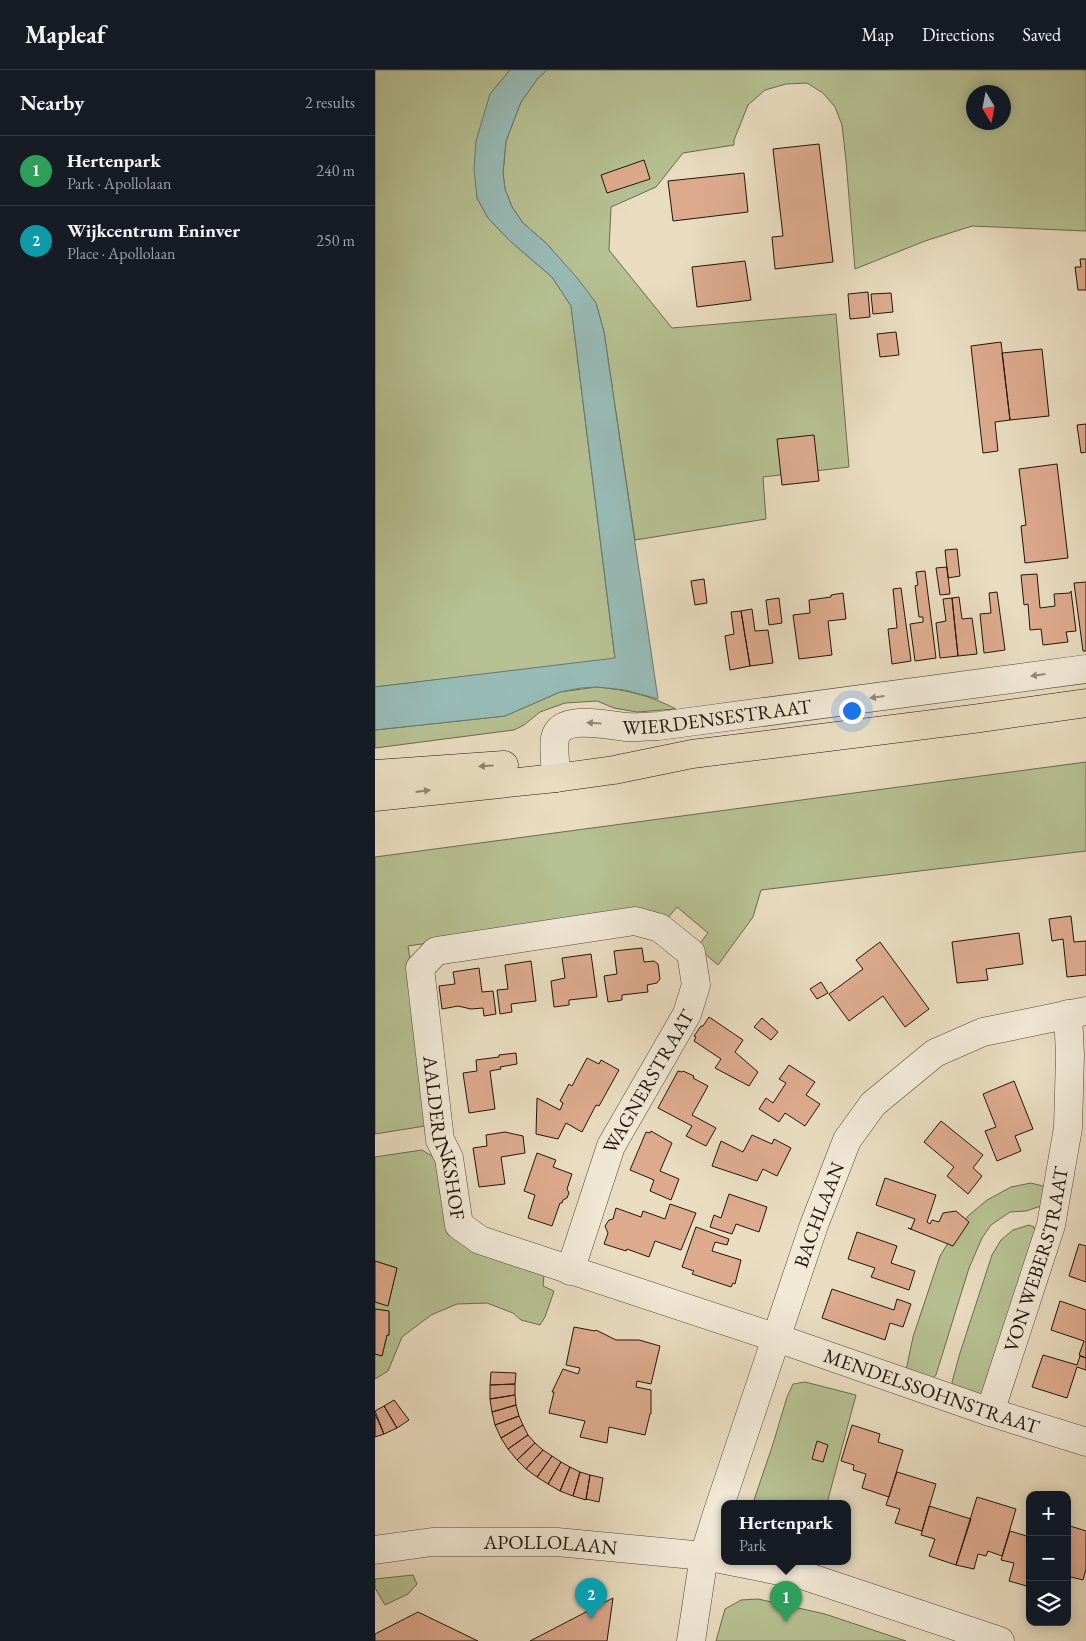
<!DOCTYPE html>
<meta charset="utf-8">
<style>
:root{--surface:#171b24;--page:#20242c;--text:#f1f3f6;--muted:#9ea1a6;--line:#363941;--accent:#c59692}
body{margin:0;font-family:"EB Garamond",serif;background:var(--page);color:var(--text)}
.controls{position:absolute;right:15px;bottom:15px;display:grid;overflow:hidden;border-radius:10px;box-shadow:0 2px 12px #0003}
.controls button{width:45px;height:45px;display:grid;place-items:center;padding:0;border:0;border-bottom:1px solid var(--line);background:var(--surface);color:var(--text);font:25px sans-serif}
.compass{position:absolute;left:591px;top:15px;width:45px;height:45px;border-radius:50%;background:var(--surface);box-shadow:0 2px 12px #0003;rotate:170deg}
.you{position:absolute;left:476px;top:640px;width:18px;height:18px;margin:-12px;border:4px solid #fff;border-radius:50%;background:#1a73e8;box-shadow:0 0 0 8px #1a73e833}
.badge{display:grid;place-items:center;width:32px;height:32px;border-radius:50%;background:var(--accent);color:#fff;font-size:16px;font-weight:700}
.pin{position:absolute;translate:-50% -41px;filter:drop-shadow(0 1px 2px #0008)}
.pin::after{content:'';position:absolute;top:26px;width:18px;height:15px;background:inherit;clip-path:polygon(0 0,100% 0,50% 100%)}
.popup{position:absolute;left:346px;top:1430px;width:130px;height:65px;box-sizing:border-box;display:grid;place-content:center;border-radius:10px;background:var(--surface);filter:drop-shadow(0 1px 4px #0005);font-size:16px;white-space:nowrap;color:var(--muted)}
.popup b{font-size:19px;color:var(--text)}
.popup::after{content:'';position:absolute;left:50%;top:100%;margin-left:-10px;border:10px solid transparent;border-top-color:var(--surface)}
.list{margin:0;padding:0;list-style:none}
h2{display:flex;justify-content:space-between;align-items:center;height:65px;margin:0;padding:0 20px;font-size:21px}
h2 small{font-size:16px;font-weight:400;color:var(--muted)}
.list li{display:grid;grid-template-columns:32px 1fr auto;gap:15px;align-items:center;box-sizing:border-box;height:70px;padding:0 20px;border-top:1px solid var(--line)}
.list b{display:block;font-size:19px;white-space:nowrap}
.list p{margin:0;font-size:16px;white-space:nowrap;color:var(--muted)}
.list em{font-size:16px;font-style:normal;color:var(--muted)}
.icon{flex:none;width:28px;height:28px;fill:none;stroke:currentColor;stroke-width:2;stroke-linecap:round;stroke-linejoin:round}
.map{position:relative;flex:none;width:711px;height:1571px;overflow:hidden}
header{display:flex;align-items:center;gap:30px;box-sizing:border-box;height:70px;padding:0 25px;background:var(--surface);border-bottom:1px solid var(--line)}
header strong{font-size:24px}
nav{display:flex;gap:28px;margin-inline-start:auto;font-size:18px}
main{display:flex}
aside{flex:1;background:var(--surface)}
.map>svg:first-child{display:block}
.green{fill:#b6c092;stroke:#6c6a4e;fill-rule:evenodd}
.water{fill:#98bbb6;stroke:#687971}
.building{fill:#ddaa8e;stroke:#21150a}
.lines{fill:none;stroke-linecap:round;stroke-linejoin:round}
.minor-casing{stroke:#534738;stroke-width:29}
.major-casing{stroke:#21150a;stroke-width:29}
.minor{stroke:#f1e8d6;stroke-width:28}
.major{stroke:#e9dcc0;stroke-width:28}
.oneway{fill:#93897a}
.oneway2{fill:#8f826e}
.labels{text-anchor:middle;stroke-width:4;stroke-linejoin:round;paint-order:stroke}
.street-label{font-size:20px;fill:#21150a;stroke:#f1e8d6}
</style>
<header>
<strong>Mapleaf</strong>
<nav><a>Map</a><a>Directions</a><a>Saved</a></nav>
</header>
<main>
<aside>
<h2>Nearby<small>2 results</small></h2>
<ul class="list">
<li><span class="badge" style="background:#2e9e5b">1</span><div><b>Hertenpark</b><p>Park · Apollolaan</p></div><em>240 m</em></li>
<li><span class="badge" style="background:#0f9aa8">2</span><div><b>Wijkcentrum Eninver</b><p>Place · Apollolaan</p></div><em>250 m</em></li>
</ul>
</aside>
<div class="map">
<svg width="711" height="1571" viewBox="0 0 711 1571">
<rect width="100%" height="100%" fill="#e9dcc0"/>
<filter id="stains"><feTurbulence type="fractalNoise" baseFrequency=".004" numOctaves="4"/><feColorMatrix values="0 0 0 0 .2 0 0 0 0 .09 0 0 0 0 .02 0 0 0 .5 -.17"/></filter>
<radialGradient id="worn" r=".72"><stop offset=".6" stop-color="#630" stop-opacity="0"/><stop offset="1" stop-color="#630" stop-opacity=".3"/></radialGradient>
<!-- green -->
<path class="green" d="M0,0h135l-20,24 -13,104 11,20 22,23 42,36 19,29 44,353 -240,28z
M172,0h539v161l-114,-5 -47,15 -70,28 -9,-108 -4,-36 -7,-18 -12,-14 -16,-10 -21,1 -21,6 -17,15 -14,35v5l-51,8 -27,34 -45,20 -2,43 63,78 164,-14 13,153 -86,10 3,42 -131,21 -31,-208 -8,-29 -49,-59 -24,-21 -11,-16 -7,-18 -2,-16 3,-32 15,-39 17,-24zM598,22h30v30h-30z
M222,617c30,3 52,8 79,22l-39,3 -23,-4 -17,-7 -32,2 -25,9 -16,13 -10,5 -139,18v-18l130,-14 55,-24z
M711,692v89l-325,39 -8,27 -35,48 -21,-18 11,-14 -31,-26 -12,14 -27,-9 -230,34 26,171 -9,9 -50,8v-277z
M47,1080l18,11 10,73 17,14 77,27 -1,11 11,5 -9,26 -5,8 -19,-5 -8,-7 -26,-10 -30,1 -26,11 -29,22 -14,34 -13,8v-25l7,2 5,-21h2v-24l-14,-2v-7l13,3 9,-37 -22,-7v-104z
M656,1113l19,5 -9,18 -15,5 -16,1 -19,13 -9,13 -13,30 -33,107 -7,7 -24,-7 8,-38 27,-81 13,-21 15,-19 19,-16 24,-13z
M654,1155l5,2 2,8 -53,162 -27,-7 -4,-8 8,-29 32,-98 9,-15 12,-10z
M430,1312l51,13 -29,108h-74l20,-59 14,-47 6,-13z
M38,1505l4,9 -9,10 -23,11 -10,-17v-9z
M383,1529l67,15 81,27h-190l9,-32 16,-9z"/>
<!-- water -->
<path class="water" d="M135,0h37l-9,8 -17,24 -15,39 -3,32 2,16 7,18 11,16 24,21 31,35 18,24 8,29 54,367 -33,-9 -28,-3 -16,1 -21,4 -55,24 -130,14v-43l240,-29 -44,-352 -19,-29 -42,-36 -22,-23 -11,-20 -3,-29 2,-28 14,-47z"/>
<!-- building -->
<path class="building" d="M444,74l14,118 -58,7 -3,-32 11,-1 -10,-87z
M269,90l6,19 -43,14 -6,-18z
M369,103l4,39 -75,9 -5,-40z
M705,189h6v31h-8l-3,-23h6z
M370,191l6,39 -54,7 -5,-40z
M493,222l2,25 -20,2 -2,-25z
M516,223l2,19 -20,2 -2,-20z
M521,262l3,23 -19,2 -3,-23z
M626,272l9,78 -15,2 3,29 -15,2 -12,-107z
M667,279l7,67 -39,4 -8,-67z
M711,354v28l-5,1 -4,-28z
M439,365l5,46 -37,4 -5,-46z
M682,394l11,94 -43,5 -4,-37 5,-1 -7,-56z
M582,479l3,27 -12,2 -3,-28z
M572,497l3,27 -10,1 -4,-27z
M550,501l11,87 -21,3 -5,-37 13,-2v-5h-4l-4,-31 3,-1 -2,-13z
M662,504l3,34 15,-2 -1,-12 16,-1 1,-2 5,40 -10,1 2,10 -25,3 -2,-16 -11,1 -2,-26 -4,1 -3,-30z
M329,509l3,24 -12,2 -4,-24z
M711,512v69h-3l-9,-68z
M526,518l10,73 -19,3 -4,-35 9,-1 -4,-39z
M622,522l8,58 -21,3 -4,-39 11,-1 -2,-20z
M468,523l3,26 -18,2 4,34 -33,4 -6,-44 17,-2 -1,-13 22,-3v-2z
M584,527l3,22 10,-1 5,36 -19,2 -6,-58z
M404,528l3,25 -13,2 -3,-25z
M577,528l6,58 -18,2 -4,-35 10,-2 -3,-22z
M377,539l3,22 13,-1 5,33 -23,3 -9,-55z
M366,541l9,55 -20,4 -5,-34 9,-2 -3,-22z
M696,846l3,26 12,-1v34l-19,2 -4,-38 -11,2 -3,-22z
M644,863l4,31 -37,5 2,11 -31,3 -5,-41z
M505,872l49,67 -24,18 -22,-31 -34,25 -20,-27 34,-25 -7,-9z
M267,878l2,14 10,-1 4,3 2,15 -3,4 -10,2 1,7 -26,3v5l-14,2 -4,-26 13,-2 -3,-23z
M216,884l6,43 -28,3v5l-15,2 -3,-26 14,-3 -3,-20z
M156,891l5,40 -25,3 1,8 -12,2 -3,-24 11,-1 -3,-24z
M104,898l3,24 11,-1 3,23 -12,2 -1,-8 -12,1 -13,-3 -16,3 -3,-23 16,-2 -2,-12z
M446,912l7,11 -11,6 -7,-10z
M334,947l34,23 -8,12 23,20 -9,14 -34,-18 6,-9 -27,-18 2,-4 -2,-1 7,-10h2z
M387,948l16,14 -7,8 -17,-13z
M141,983l1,11 -17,3 1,2 -11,2 5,38 -26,4 -6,-40 14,-2 -1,-11 23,-3v-2z
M212,988l12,6 2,-4 18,10 -20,36 -3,-1 -14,27 -16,-9 -8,16 -22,-5 1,-36 23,12 3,-7 -3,-2 9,-17 3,2z
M414,995l26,17 -9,13 14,9 -15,22 -20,-13 -6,9 -20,-13 7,-11 7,5 13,-20 -7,-4z
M303,1001l4,1 1,-1 11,5 -1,2 15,8 -16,29 24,13 -10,18 -20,-10 6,-10 -34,-18z
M639,1011l19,48 -18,7 6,15 -24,10 -12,-30 11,-4 -13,-33z
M566,1051l42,34 -10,13 9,8 -14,18 -21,-18 7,-9 -30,-25z
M276,1061l21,12 -12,28 19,8 -8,21 -21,-9 4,-11 -24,-10 16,-38 4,1z
M130,1062l18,4 2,17 -24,4 4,27 -26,3 -6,-39 14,-2 -1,-11z
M377,1065l20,9 2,-5 17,9 -14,28 -14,-7 -6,12 -45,-15 9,-25 22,11z
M162,1083l19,7 -3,7 19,7 -5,15 2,4 -2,5 -4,2 -1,3h-2l-8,23 -24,-8 7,-23 -11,-4z
M510,1108l51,17 -9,27 3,2 2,-4 7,2 4,-9 13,-2 13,11 -16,24 -45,-18 3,1 4,-10 -39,-14z
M354,1124l38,13 -8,25 -23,-8 -4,10 -22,-7 4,-12 7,3z
M295,1134l26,9 -15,37 -26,-9 -6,16 -22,-8 -1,2 -22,-7 4,-11 -3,-7 4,-6 4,-1 3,-11 25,9 2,-6 22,8z
M321,1157l33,12 -2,6 -12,-3 -3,9 29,9 -6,24 -2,-1 -2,4 -39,-13 2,-3 -12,-4z
M482,1162l40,14 -6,17 24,8 -6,19 -38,-13 4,-9 -27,-9z
M704,1174l7,2v36l-17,-6z
M0,1191l22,7 -9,38 -13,-4z
M457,1219l62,21 3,-11 14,5 -8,23 -13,-4 -5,17 -63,-22z
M685,1231l26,9v48l-7,-3 5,-14 -33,-11z
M0,1239l14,2v24h-2l-5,21 -7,-2z
M199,1257l21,4 1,-1 20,10h23l21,6 -9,38 -14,-3 -1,6 15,3v24h-1l-5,21 -36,-8 -2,16 -27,-6 5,-16 -36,-8 5,-21h-2l11,-23 15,5 2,-6 -14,-3z
M668,1285l34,10 3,-9 6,2v12l-9,-3 -10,31 -35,-11z
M116,1302l25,1 -1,11 -25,1z
M140,1314v11l-25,4v-14z
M140,1325l1,10 -24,7 -2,-13z
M19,1330l15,20 -12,8 -13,-22z
M141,1335l3,11 -24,9 -3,-13z
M9,1336l13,22 -13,6 -9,-23z
M0,1344l9,20 -9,3z
M144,1346l4,9 -22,13 -6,-13z
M148,1355l5,10 -20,14 -7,-11z
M477,1355l28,9 -2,8 25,8 -14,47 -27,-9 4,-14 -13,-4 1,-5 -13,-4z
M153,1365l7,8 -18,17 -9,-11z
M442,1371l11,4 -5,17 -11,-3z
M160,1373l8,7 -17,19 -9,-9z
M168,1380l9,6 -15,21 -11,-8z
M177,1386l9,6 -13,22 -11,-7z
M186,1392l9,5 -10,24 -12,-7z
M195,1397l10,5 -7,24 -13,-5z
M205,1402l10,3 -4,25 -13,-4z
M522,1402l39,12 -14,47 -27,-8 5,-14 -14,-4z
M215,1405l13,3 -4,24 -13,-3z
M602,1427l39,12 -14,47 -14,-5 -2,5 -8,-2 -4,15 -18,-4z
M554,1436l42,13 -15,46 -27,-9 6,-17 -14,-4z
M692,1455l19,6v38l-3,11 -16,-4z
M635,1461l20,6v50l-21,-6 5,-18 -13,-3z
M238,1528l-6,43h-77z
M43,1542l60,29h-103v-7z"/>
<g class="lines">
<defs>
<g id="minor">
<path id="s1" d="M181,708c0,-11 -3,-29 -1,-40 6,-25 56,-12 72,-11 10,1 21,-1 32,-1l427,-57"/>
<path id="s2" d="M195,1201l41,-125 76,-132 9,-29 -5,-32 -31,-25 -25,-7 -199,30 -16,17 20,172 9,18 10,67 21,15 297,98 213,74 96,30"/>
<path id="s3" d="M615,1342l61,-187 17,-97 2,-73 -2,-41"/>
<path id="s4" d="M0,1480l57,-8h125l147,14 21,4"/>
<path d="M355,1491l75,15 195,65"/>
<path id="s5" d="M316,1571l13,-85 13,-42 97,-289 33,-85 26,-36 62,-51 48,-21 103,-21"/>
</g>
<path id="major" d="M0,704l129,-9
M0,727l181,-19 58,-8 78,-16 281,-35 113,-16"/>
</defs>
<!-- minor casing -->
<use href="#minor" class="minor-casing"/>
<!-- major casing -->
<use href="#major" class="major-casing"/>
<!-- minor -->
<use href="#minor" class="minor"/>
<!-- major -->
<use href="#major" class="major"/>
</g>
<!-- one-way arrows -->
<defs><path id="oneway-solid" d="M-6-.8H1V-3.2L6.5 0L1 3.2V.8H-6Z" transform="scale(1.25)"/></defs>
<g class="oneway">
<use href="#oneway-solid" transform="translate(663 605) rotate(172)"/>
<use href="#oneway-solid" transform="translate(502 627) rotate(172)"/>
<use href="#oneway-solid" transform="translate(219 653) rotate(-177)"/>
</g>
<g class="oneway2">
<use href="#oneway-solid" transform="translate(111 696) rotate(177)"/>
<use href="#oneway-solid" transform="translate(48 721) rotate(-7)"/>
</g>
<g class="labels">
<!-- street labels -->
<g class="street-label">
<text dy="7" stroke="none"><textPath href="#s1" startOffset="209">WIERDENSESTRAAT</textPath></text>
<text dy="7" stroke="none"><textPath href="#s2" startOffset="206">WAGNERSTRAAT</textPath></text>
<text dy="7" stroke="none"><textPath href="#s2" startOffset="809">AALDERINKSHOF</textPath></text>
<text dy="7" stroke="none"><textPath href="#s5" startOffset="446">BACHLAAN</textPath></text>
<text dy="7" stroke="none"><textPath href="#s3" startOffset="160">VON WEBERSTRAAT</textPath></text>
<text dy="7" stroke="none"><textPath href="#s2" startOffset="1400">MENDELSSOHNSTRAAT</textPath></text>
<text dy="7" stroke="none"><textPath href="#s4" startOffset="176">APOLLOLAAN</textPath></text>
</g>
</g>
<rect width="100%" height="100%" filter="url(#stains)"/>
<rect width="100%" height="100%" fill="url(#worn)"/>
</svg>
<div class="controls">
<button>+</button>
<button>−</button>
<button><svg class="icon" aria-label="layers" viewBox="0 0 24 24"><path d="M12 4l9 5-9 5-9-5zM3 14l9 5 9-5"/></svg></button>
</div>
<svg class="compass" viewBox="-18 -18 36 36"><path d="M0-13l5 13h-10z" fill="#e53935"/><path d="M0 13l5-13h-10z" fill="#9ea1a6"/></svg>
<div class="you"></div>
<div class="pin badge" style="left:411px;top:1552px;background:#2e9e5b">1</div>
<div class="popup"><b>Hertenpark</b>Park</div>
<div class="pin badge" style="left:216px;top:1549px;background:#0f9aa8">2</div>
</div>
</main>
